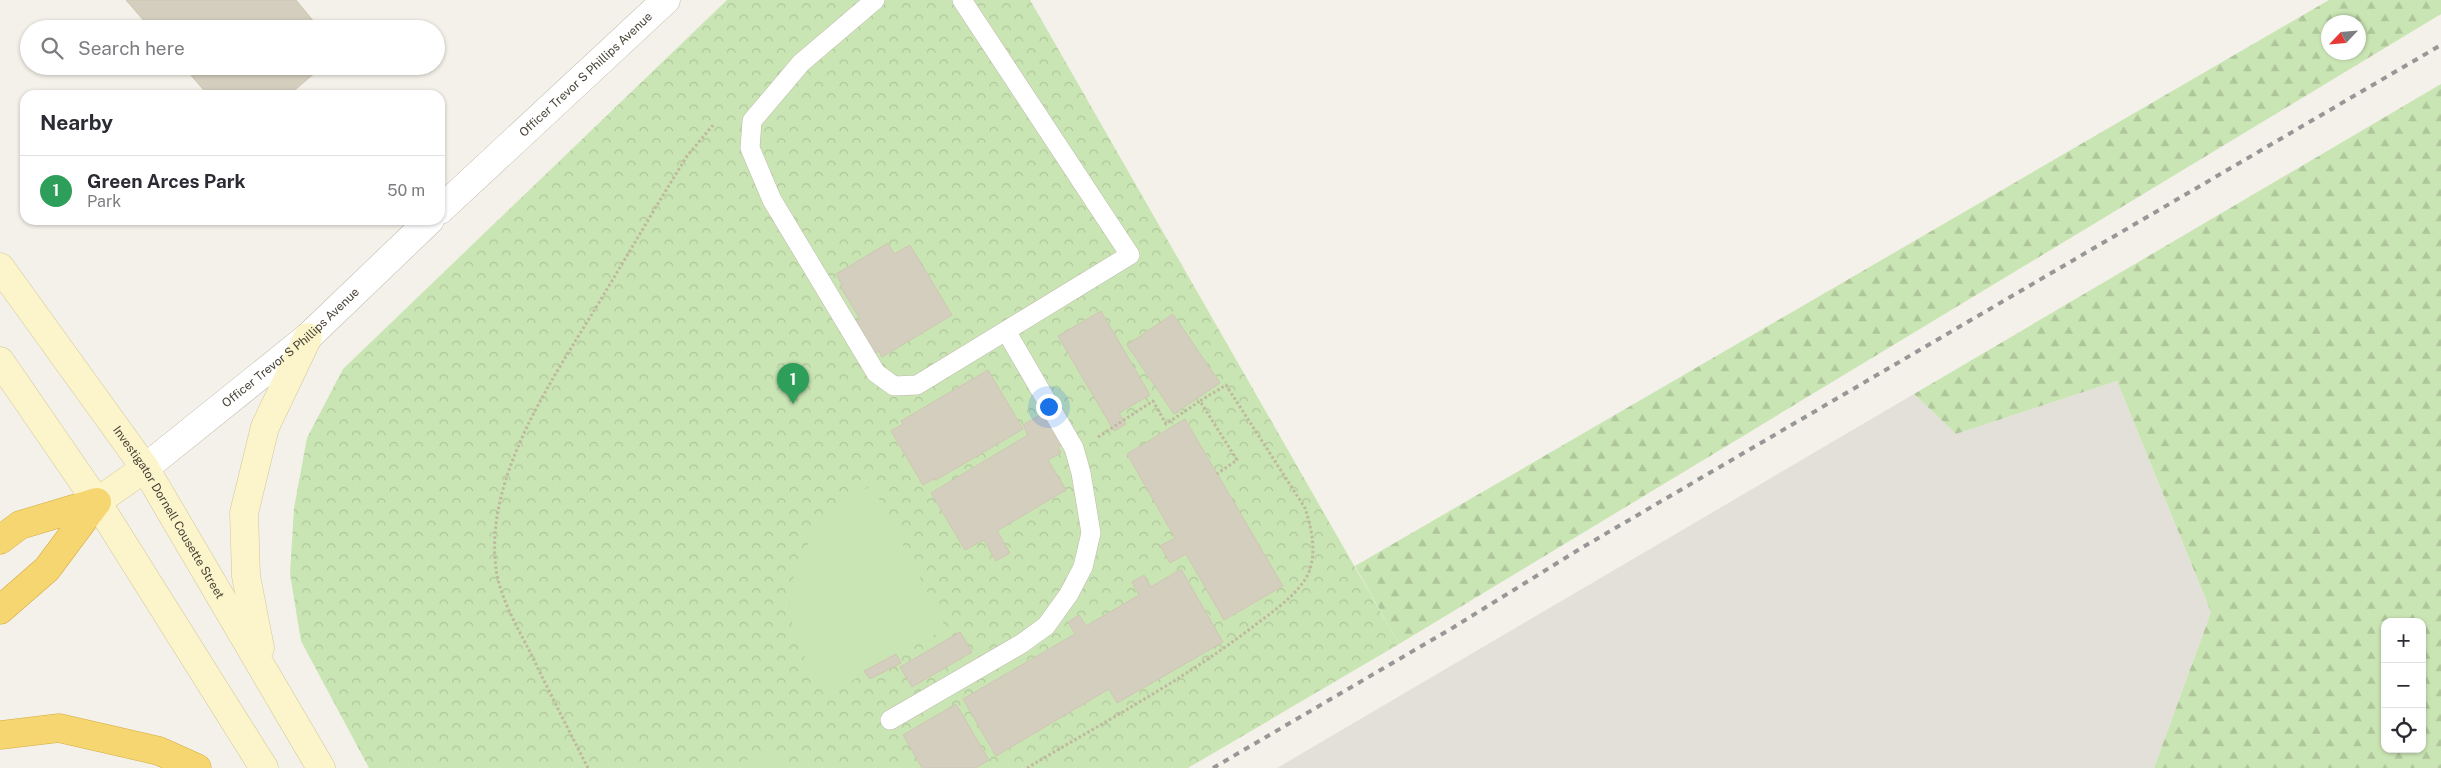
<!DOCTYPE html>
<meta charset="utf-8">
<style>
:root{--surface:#fff;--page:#f7f7f7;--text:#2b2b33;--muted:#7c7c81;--line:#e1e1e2;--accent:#db2777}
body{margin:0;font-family:"Public Sans",sans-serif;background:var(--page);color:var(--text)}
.controls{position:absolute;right:15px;bottom:15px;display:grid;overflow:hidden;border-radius:10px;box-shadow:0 1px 4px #0004}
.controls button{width:45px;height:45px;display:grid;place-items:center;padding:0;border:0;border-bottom:1px solid var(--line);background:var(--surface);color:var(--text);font:25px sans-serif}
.compass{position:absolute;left:2321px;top:15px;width:45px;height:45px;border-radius:50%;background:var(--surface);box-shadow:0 1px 4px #0004;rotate:244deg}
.you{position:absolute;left:1048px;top:406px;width:18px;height:18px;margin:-12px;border:4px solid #fff;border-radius:50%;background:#1a73e8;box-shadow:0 0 0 8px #1a73e833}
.badge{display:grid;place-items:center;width:32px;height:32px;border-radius:50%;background:var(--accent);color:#fff;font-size:16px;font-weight:700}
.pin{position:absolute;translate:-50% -41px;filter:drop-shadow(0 1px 2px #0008)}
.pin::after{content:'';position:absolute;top:26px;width:18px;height:15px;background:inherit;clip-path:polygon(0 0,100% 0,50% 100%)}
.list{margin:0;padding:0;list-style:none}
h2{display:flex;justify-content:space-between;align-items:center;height:65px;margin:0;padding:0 20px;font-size:21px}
h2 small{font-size:16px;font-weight:400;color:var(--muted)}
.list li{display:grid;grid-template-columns:32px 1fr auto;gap:15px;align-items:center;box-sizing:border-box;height:70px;padding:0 20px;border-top:1px solid var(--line)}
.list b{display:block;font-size:19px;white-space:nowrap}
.list p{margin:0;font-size:16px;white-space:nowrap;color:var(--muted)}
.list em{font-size:16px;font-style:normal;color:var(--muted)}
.icon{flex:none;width:28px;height:28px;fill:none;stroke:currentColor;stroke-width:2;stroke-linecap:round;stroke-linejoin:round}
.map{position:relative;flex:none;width:2441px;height:768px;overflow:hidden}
.search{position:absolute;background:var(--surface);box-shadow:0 1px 4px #0004;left:20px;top:20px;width:425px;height:55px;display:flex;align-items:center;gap:12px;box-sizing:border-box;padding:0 18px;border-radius:28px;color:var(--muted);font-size:19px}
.panel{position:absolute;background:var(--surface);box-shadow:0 1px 4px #0004;left:20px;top:90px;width:425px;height:135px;border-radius:15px}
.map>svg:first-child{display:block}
.industrial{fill:#e3e0da}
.forest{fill:url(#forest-firs);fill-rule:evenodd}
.park{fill:url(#park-crowns)}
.garden{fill:#cae5b4}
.building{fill:#d4cebf;stroke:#cfc6b2}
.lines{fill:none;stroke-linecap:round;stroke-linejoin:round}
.service-casing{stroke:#bebaac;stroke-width:20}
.minor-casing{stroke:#bebaac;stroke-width:29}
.secondary-casing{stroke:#d1c79a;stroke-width:29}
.motorway-casing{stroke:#d5ac41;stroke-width:29}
.path{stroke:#bfb79e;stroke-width:3;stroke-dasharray:2.5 2.5;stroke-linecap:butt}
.service{stroke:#fff;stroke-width:19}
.minor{stroke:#fff;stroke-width:28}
.secondary{stroke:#fcf4ca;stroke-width:28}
.motorway{stroke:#f6d671;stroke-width:28}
.rail{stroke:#979797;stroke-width:4;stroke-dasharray:6 6;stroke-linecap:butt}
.labels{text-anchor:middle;stroke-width:4;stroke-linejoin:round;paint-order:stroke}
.street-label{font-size:12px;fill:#474237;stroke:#fff}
</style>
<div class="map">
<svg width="2441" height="768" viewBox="0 0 2441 768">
<defs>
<pattern id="forest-firs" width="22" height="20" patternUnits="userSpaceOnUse" patternTransform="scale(1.25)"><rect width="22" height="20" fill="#cae5b4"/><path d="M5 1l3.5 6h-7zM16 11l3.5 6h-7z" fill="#afc69b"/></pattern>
<pattern id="park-crowns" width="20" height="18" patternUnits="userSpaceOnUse" patternTransform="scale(1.25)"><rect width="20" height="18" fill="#cae5b4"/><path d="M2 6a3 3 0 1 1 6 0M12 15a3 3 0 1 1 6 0" fill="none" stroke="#afc69b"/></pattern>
</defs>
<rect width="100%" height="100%" fill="#f3f1e9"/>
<!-- industrial -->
<path class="industrial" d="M2117,381l94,231 -57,156h-877l637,-374 42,40z"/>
<!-- forest -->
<path class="forest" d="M2329,0h112v14l-1042,630 -44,-78zM2328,22h30v30h-30z
M2441,84v684h-287l57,-156 -94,-231 -161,53 -42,-40zM2385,622h37v127h-37z"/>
<!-- park -->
<path class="park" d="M727,0h303l369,644 -211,124h-819l-68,-127 -11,-67 4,-66 13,-70 36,-69z"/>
<!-- garden -->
<path class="garden" d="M872,485l74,143 -121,68c-29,-54 -52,-90 -18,-150 5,-10 11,-25 20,-32 14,-11 30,-19 45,-29z
M770,746l13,22h-50z"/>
<!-- building -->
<path class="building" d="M126,0h170l24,29h-169z
M183,66h140l-34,29h-81z
M888,243l6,11 16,-9 42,70 -70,42 -3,-6 -6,4 -19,-33 6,-3 -20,-33 2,-1 -6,-11z
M1101,311l49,84 -31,18 7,11 -12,7 -56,-95z
M1173,314l47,69 -46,31 -47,-69z
M988,370l35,59 -87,51 -1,-2 -12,7 -32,-54 12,-7 -2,-3z
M1044,413l19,31 -5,3 3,6 -13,7 18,30 -69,41 13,22 -14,8 -12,-21 -19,10 -34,-57 97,-58 -5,-10z
M1185,419l98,167 -59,34 -38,-66 -16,9 -10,-17 15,-8 -48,-84z
M1181,569l42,73 -106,61 -8,-14 -113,67 -33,-57 112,-65 -7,-12 11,-7 7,11 53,-31 -7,-13 12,-7 7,12z
M960,632l12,20 -60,35 -12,-20z
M896,654l5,9 -31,16 -6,-8z
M956,704l33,56 -13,8h-54l-19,-33z"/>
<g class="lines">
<defs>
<path id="service" d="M875,0l-74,63 -49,58 -2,27 22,52 104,173 18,13 23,-1 213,-130 -168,-255
M890,720l131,-76 25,-18 23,-32 14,-27 8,-34 -10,-60 -7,-25 -68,-117"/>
<g id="minor">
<path id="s1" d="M440,210l226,-210"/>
<path id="s2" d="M145,468l163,-131 122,-117"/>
</g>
<g id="secondary">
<path id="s3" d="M0,267l145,201 176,300"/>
<path d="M0,361l97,141 167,266"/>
<path d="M97,502l48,-34"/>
<path d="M260,648l-14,-72 -2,-63 21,-86 43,-90"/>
</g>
<path id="motorway" d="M0,540l20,-15 77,-23
M0,610l47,-41 50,-67
M0,735l59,-7 100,23 38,17"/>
</defs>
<!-- service casing -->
<use href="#service" class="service-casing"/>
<!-- minor casing -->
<use href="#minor" class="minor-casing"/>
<!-- secondary casing -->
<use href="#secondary" class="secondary-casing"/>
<!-- motorway casing -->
<use href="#motorway" class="motorway-casing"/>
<!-- path -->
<path class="path" d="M1098,437l55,-36 13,23 34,-23
M588,768c-20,-39 -40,-79 -59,-118 -13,-25 -29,-53 -33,-81 -12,-91 55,-187 99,-260 31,-51 61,-103 92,-153l26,-31
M1027,768c75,-45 153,-86 223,-139 19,-15 43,-30 56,-51 12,-21 6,-49 -1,-70l-79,-123 -26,16 37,59 -20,14"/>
<!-- service -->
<use href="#service" class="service"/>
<!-- minor -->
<use href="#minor" class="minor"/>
<!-- secondary -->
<use href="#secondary" class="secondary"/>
<!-- motorway -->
<use href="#motorway" class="motorway"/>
<!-- rail -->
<path class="rail" d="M1213,768l241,-141 129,-80 858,-502"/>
</g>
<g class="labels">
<!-- street labels -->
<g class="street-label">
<text dy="4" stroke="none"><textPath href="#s1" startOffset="199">Officer Trevor S Phillips Avenue</textPath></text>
<text dy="4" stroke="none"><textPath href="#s2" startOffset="189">Officer Trevor S Phillips Avenue</textPath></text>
<text dy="4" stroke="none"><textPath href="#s3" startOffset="298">Investigator Dornell Cousette Street</textPath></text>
</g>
</g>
</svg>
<div class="controls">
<button>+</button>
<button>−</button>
<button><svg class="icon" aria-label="locate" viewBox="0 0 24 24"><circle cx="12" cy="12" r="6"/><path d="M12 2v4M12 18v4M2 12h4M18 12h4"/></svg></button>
</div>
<svg class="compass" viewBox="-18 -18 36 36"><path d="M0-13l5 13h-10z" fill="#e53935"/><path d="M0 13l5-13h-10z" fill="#7c7c81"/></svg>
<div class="you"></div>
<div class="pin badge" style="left:793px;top:404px;background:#2e9e5b">1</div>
<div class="search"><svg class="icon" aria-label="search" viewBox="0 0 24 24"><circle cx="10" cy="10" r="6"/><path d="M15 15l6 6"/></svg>Search here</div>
<section class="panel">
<h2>Nearby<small></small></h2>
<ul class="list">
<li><span class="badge" style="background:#2e9e5b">1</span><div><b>Green Arces Park</b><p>Park</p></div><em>50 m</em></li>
</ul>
</section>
</div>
